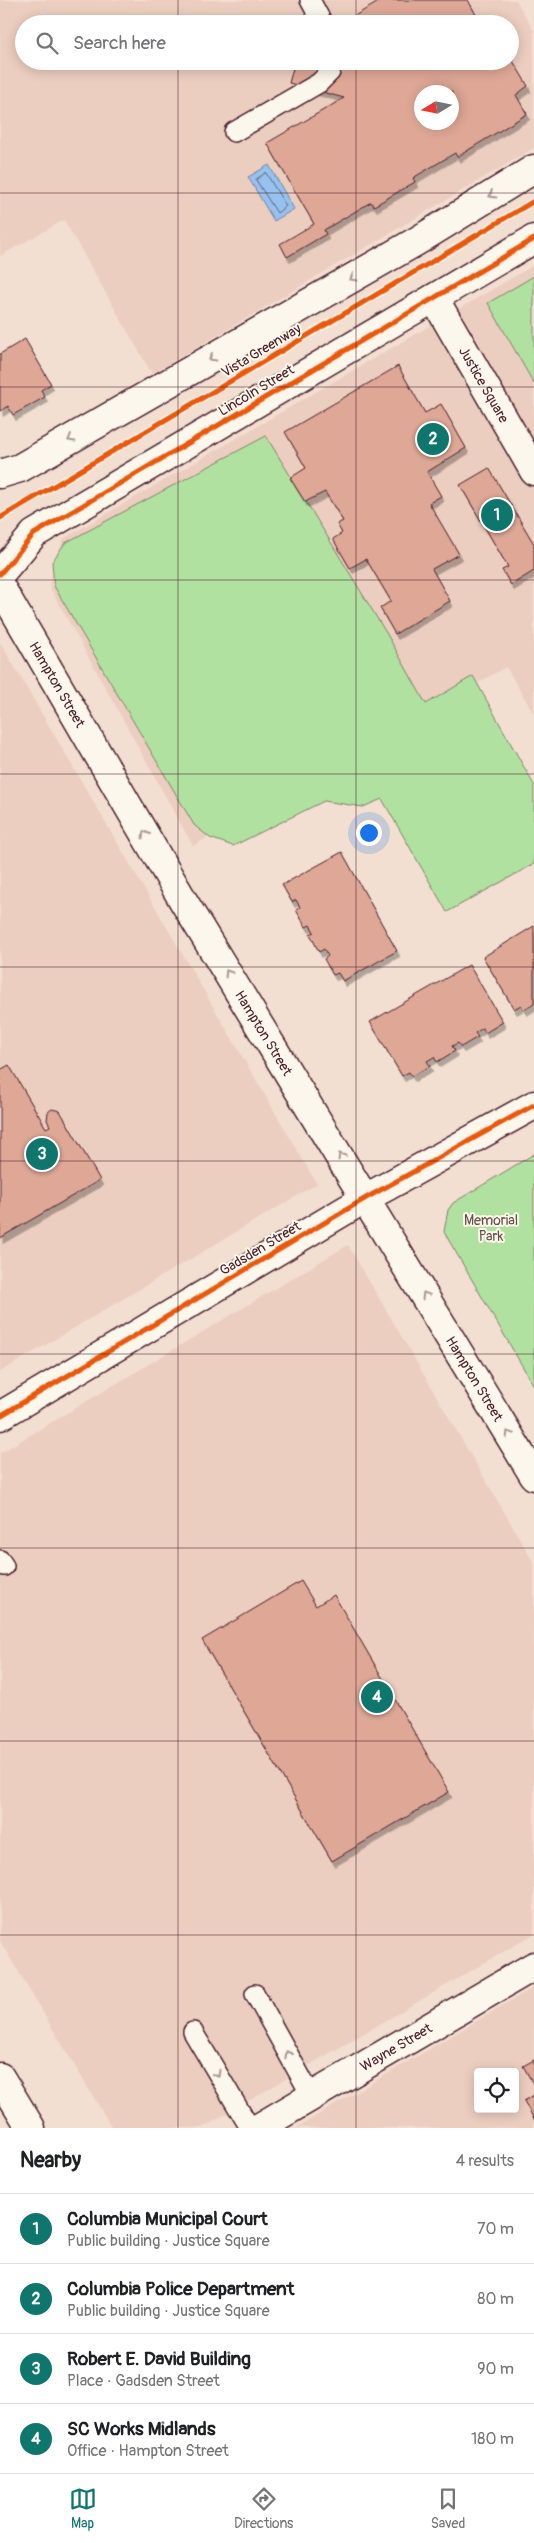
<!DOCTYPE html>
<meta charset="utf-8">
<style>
:root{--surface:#fff;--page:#f2f2f2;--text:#202124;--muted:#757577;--line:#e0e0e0;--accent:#0f766e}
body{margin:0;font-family:Pangolin,sans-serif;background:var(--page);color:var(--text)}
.controls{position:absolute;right:15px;bottom:15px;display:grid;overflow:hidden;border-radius:5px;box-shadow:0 2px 12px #0003}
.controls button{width:45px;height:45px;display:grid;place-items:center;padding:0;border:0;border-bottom:1px solid var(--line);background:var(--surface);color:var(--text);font:25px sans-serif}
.compass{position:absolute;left:414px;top:85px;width:45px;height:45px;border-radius:50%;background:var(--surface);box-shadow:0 2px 12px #0003;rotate:260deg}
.you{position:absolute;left:368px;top:832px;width:18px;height:18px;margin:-12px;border:4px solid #fff;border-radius:50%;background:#1a73e8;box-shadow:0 0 0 8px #1a73e833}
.badge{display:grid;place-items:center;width:32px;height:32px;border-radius:50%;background:var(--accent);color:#fff;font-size:16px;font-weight:700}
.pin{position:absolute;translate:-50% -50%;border:2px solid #fff;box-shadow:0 1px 5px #0006}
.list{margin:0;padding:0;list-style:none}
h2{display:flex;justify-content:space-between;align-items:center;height:65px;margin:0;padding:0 20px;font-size:21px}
h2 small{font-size:16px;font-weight:400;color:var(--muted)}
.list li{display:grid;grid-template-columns:32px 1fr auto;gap:15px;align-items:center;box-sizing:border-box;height:70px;padding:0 20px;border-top:1px solid var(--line)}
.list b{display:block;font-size:19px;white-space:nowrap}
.list p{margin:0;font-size:16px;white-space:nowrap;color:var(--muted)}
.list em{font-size:16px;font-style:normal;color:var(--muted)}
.icon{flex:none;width:28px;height:28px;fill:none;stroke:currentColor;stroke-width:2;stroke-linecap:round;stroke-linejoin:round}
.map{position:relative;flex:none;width:534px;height:2128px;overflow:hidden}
.search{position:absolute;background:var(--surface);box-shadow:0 2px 12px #0003;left:15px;right:15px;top:15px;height:55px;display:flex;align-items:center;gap:12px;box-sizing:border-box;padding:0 18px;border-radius:28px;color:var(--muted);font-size:19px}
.sheet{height:345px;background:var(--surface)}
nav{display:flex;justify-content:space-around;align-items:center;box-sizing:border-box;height:70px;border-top:1px solid var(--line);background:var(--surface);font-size:14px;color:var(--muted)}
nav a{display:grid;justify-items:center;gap:2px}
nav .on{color:var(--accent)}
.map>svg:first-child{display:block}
.built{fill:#eccec0;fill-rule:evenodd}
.green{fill:#b1e1a0;stroke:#7e8066}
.water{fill:#95c2ef;stroke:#7781a1}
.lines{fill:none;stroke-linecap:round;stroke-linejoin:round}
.shore{stroke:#686079;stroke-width:1}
.building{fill:#dea796;stroke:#4a1f2b;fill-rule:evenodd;filter:url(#shadow)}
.service-casing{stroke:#4a1f2b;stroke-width:22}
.minor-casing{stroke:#4a1f2b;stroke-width:31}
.tertiary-casing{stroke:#4a1f2b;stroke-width:31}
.secondary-casing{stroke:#4a1f2b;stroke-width:31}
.service{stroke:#fbf7ec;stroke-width:19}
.minor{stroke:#fbf7ec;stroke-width:28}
.tertiary{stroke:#fbf7ec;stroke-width:28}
.secondary{stroke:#fbf7ec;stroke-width:28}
.cycleway-casing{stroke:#fbf7ec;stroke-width:8}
.cycleway{stroke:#e8590c;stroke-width:5}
.oneway{stroke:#ab9695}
.grid{fill:none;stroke:#4a1f2b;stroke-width:1;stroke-opacity:0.55}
.labels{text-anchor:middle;stroke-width:4;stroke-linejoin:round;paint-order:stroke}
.street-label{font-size:14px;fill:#4a1f2b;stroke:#fbf7ec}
.park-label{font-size:14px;fill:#645048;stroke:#fbf7ec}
</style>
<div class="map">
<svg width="534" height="2128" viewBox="0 0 534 2128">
<defs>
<filter id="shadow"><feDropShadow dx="3" dy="5.5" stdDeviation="0" flood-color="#0004"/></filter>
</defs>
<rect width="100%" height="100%" fill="#f2dfd2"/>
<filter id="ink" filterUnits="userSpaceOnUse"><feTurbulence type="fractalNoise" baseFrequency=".02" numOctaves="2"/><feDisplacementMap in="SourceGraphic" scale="10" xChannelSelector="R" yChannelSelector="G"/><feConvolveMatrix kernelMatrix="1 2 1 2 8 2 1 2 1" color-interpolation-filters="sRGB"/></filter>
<g filter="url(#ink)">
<!-- built -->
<path class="built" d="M0,0h516l18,31v117l-382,226 -88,-154 -64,36zM24,24h486v37h-486zM422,92h30v30h-30z
M534,265v449l-28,-47 -313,179 -144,-260 14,-47z
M0,642l317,542 -317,188z
M348,1245l186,318v371l-332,194h-90l-112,-187v-488z
M534,1987v141h-238zM478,2072h37v37h-37z"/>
<!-- green -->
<path class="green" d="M534,276v108l-46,-81z
M266,436l122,200 38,68 47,-28 61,109v79l-87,48 -65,-113 -19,8 -39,-6 -91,45 -23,-8 -16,-13 -140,-239 -2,-24 13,-19z
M534,1154v232l-90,-154 4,-22 5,-7z"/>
<!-- water -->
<path class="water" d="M269,165l25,44 -20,12 -26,-44z"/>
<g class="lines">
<!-- shore -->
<path class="shore" d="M266,173l20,33 -9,7 -21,-33z"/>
</g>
<!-- building -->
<path class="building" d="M382,0h86l13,24h-129l-3,-5z
M510,56l18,30 -12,9 11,19 -70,43 -2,-4 -42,25 2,4 -41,24 -3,-4 -47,28 2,4 -39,23 -7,-13 34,-20 -47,-81 77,-45 -55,-15 6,-22h215zM422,92h30v30h-30z
M25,339l26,45 -10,6 4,7 -32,18 -5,-9 -8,5v-57z
M398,366l27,47 16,-9 25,44 -39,24 14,24 -12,7 30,51 -27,15 18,32 -55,33 -15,-26 11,-7 -25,-42 -16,9 -17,-29 9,-6 -5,-9 6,-3 -18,-29 -20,10 -15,-24 16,-10 -21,-36z
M489,468l45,76v27l-23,14 -9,-15 6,-3 -48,-82z
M342,852l55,99 -54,30 -5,-8 -5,2 -9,-16 4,-3 -4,-7 -5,3 -9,-18 4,-2 -4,-7 -4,2 -10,-17 4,-3 -4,-7 -4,2 -10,-17z
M534,926v78l-10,6 -3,-5 -7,4 -31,-52z
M469,965l34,57 -18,11 -2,-5 -8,5 3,4 -17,10 -3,-4 -6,3 3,5 -18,11 -3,-5 -7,4 3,5 -18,10 -3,-4 -7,4 -32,-54z
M9,1065l37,63 4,-2 -3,-6 1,-8 4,-3 8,2 40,69 -100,58v-168z
M301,1581l15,25 18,-11 115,197 -117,69 -130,-221z
M534,2060v25l-11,-19z
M534,2095v24l-10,-18z"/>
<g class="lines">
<defs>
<path id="service" d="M310,0l13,24
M234,132l85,-49 11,-11 3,-11
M0,1560l4,6
M255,1994l57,103
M193,2032l57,96"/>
<g id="minor">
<path id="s1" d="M434,298l100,173"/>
</g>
<g id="tertiary">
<path d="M0,474l20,-6 397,-227 117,-72"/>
<path d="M0,574l34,-40 500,-295"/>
<path d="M0,1416l366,-218 168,-93"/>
<path id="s2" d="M258,2128l276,-162"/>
</g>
<g id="secondary">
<path id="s3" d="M0,586l184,316 350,574"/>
<path d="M0,2077l31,51"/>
</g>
</defs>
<!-- service casing -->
<use href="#service" class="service-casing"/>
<!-- minor casing -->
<use href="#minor" class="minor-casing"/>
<!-- tertiary casing -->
<use href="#tertiary" class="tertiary-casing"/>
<!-- secondary casing -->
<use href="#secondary" class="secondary-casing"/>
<!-- service -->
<use href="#service" class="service"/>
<!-- minor -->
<use href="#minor" class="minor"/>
<!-- tertiary -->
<use href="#tertiary" class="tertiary"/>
<!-- secondary -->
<use href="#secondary" class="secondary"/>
<defs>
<path id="cycleway" d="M0,518l534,-317
M0,574l34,-40 500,-295
M0,1416l366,-218 168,-93"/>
</defs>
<!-- cycleway casing -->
<use href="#cycleway" class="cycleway-casing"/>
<!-- cycleway -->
<use href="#cycleway" class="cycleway"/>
</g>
<!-- one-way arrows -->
<defs><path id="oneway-chevron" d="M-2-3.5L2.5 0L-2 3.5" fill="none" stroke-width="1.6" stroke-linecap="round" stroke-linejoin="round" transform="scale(1.25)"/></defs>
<g class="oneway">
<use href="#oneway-chevron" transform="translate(492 195) rotate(149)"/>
<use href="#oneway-chevron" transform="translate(353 278) rotate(150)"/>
<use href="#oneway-chevron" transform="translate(212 358) rotate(150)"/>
<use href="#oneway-chevron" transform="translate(71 439) rotate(150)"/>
<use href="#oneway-chevron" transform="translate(145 834) rotate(-120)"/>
<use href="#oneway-chevron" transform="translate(228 973) rotate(-122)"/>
<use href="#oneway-chevron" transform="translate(341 1156) rotate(-122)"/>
<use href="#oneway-chevron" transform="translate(425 1295) rotate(-121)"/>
<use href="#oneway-chevron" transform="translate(509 1434) rotate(-121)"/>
<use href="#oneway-chevron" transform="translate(288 2054) rotate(-119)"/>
<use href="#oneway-chevron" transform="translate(217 2074) rotate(60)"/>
</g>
</g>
<!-- grid -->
<path class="grid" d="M178,0v24M356,0v24M178,61v2067M356,61v2067M0,193h534M0,387h534M0,580h534M0,774h534M0,967h534M0,1161h534M0,1354h534M0,1548h534M0,1741h534M0,1935h534"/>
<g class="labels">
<!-- street labels -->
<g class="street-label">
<text transform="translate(261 350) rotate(-31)" y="5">Vista Greenway</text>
<text dy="5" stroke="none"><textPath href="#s1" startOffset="100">Justice Square</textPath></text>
<text transform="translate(256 390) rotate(-31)" y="5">Lincoln Street</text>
<text dy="5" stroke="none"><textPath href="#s3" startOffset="114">Hampton Street</textPath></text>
<text dy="5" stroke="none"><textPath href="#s3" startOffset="519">Hampton Street</textPath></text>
<text transform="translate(260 1248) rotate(-31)" y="5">Gadsden Street</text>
<text dy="5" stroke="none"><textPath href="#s3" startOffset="924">Hampton Street</textPath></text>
<text dy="5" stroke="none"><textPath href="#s2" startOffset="160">Wayne Street</textPath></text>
</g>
<!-- park labels -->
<g class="park-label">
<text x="491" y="1225">Memorial<tspan x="491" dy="16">Park</tspan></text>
</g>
</g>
</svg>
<div class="controls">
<button><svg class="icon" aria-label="locate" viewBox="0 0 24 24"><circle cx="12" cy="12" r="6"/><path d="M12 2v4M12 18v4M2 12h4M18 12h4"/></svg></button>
</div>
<svg class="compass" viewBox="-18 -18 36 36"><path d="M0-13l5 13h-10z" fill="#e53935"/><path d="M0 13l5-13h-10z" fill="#757577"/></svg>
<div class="you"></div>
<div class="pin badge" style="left:497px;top:515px">1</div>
<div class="pin badge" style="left:433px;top:439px">2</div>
<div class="pin badge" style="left:42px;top:1154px">3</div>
<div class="pin badge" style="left:377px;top:1697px">4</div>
<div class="search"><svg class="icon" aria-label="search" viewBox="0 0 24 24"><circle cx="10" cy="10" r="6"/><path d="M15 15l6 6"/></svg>Search here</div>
</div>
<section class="sheet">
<h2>Nearby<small>4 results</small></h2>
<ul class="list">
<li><span class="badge">1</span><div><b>Columbia Municipal Court</b><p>Public building · Justice Square</p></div><em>70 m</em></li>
<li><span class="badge">2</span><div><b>Columbia Police Department</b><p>Public building · Justice Square</p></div><em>80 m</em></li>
<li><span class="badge">3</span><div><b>Robert E. David Building</b><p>Place · Gadsden Street</p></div><em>90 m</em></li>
<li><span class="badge">4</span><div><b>SC Works Midlands</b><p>Office · Hampton Street</p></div><em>180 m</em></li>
</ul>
</section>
<nav>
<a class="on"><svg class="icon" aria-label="map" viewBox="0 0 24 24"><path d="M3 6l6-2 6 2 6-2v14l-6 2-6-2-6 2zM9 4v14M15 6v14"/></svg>Map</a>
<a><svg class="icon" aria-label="directions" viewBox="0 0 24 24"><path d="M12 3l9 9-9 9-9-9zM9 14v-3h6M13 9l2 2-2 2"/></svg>Directions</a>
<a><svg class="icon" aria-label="saved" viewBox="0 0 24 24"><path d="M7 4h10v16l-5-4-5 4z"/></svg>Saved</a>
</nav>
